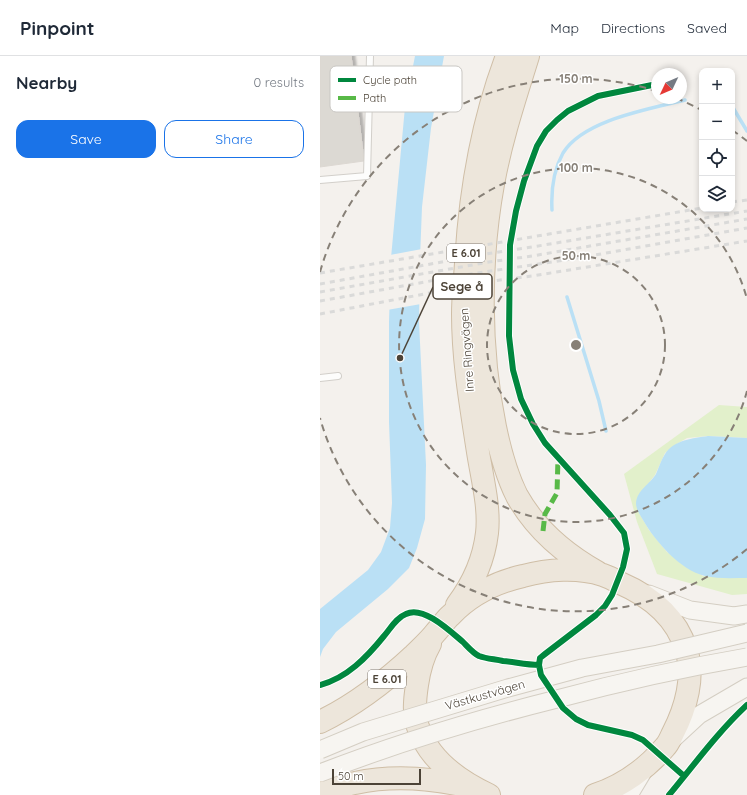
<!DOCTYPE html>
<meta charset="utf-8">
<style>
:root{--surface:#fff;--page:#f2f2f3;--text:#1f2937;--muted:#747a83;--line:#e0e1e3;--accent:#1a73e8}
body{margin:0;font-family:Quicksand,sans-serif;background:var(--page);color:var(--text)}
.controls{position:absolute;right:12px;top:12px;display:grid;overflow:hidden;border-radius:8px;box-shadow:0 2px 6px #0003}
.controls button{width:36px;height:36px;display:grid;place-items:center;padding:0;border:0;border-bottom:1px solid var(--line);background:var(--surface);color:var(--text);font:20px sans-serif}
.compass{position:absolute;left:331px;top:12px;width:36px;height:36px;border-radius:50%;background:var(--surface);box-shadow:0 2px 6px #0003;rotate:226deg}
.scale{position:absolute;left:12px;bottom:10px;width:89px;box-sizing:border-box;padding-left:4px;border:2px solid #4c4337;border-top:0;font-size:11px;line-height:14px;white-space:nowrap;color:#4c4337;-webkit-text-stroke:3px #fff;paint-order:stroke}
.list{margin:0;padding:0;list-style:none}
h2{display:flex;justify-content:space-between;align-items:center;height:52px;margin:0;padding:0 16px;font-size:17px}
h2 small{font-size:13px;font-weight:400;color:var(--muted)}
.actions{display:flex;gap:8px;padding:12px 16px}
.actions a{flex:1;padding:9px 0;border:1px solid var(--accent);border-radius:12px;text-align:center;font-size:14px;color:var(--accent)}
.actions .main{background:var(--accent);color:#fff}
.icon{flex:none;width:22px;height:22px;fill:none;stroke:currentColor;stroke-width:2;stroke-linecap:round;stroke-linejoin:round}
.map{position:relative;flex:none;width:427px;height:739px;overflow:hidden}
header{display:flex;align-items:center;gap:24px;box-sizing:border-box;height:56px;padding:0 20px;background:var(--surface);border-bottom:1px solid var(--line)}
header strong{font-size:19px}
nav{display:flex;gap:22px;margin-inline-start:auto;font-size:14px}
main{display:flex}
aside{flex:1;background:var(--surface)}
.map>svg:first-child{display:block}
.green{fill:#e2f0cb}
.water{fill:#bae0f5}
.pier{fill:#f4f1ed}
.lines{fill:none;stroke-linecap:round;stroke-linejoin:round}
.stream{stroke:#bae0f5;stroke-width:3.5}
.building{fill:#dcd9d3;stroke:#dcd8d2;filter:url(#shadow)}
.lane-casing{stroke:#d2cfca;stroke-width:8}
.secondary-casing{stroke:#d4cec3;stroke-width:19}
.highway-casing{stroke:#cfbea6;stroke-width:24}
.lane{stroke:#fdfdfc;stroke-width:6}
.secondary{stroke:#f7f5f1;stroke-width:17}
.highway{stroke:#ede6db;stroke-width:22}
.rail{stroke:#dadad9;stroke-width:3;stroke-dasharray:5 5;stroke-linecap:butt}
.secondary-bridge-casing{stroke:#d4cec3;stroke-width:19;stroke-linecap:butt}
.secondary-bridge{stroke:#f7f5f1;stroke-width:17}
.quiet{stroke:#58b947;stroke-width:5;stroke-dasharray:10 5;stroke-linecap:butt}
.cycleway-casing{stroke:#fff;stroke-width:8}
.cycleway{stroke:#00873e;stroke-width:6}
.ring{fill:none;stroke:#878077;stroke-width:2;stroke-dasharray:7 5}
.labels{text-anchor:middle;stroke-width:3;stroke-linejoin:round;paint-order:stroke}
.shield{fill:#fff;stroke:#827b73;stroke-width:1}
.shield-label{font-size:11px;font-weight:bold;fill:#4c4337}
.street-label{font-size:12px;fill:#4c4337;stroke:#fff}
.key{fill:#fff;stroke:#c9c7c3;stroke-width:1}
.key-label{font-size:11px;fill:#4c4337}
.centre{fill:#878077;stroke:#fff;stroke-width:2}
.ring-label{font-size:12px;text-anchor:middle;font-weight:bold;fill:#878077;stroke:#fff;stroke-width:3;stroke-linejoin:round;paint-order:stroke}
.leader{fill:none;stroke:#4c4337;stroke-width:1.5}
.callout-dot{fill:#4c4337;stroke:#fff;stroke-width:1.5}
.callout{fill:#fff;stroke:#4c4337;stroke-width:1.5}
.callout-label{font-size:13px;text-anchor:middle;font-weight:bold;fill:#4c4337}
</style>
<header>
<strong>Pinpoint</strong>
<nav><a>Map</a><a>Directions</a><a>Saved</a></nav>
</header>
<main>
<aside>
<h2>Nearby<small>0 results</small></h2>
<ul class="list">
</ul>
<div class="actions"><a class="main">Save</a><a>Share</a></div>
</aside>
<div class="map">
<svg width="427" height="739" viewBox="0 0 427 739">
<defs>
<filter id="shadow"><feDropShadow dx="3.5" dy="-3.5" stdDeviation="1" flood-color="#0004"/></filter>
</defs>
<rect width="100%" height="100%" fill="#f4f1ed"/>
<!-- green -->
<path class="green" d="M399,349l28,2v31l-39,-2 -21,2 -12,7 -10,8 -10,22 -7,9 -9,29 10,17 18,22 36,24 44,2v16l-15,1 -75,-21 -20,-52 -13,-48z"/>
<!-- water -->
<path class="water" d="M95,0h29l-13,72 -9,79 -2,51 -1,64 7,143 -1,54 -8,29 -8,20 -21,21 -52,43 -13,17 -3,8v-48l48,-39 13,-18 9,-24 2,-25 -3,-81v-100l2,-64 14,-151z
M388,380l39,2v140c-14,0 -29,1 -42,-2 -25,-6 -50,-35 -62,-56 -3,-5 -7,-11 -7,-17 1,-13 14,-19 20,-29 3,-7 5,-14 9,-20 9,-14 28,-16 43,-18z"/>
<!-- pier -->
<path class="pier" d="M102,193l-1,55 -34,6 3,-55z"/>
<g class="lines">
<!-- stream -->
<path class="stream" d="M412,50l15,25
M232,154c-1,-19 1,-39 11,-57 20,-33 86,-44 122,-53
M247,241l32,104 7,30"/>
</g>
<!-- building -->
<path class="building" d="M0,0h31l13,105 -44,6z"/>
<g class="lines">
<defs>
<path id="lane" d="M0,124l47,-4 3,-120
M0,322l18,-2"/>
<path id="secondary" d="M329,538l41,16 44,6 13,-2
M353,683l26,-24 48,-28
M309,739l15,-25"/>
<path id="highway" d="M208,0c-13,42 -27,84 -35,128 -14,78 -14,165 2,243 5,24 11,47 22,69 18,32 48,58 80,76
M137,549c15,-20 27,-46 30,-72 3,-26 -5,-55 -9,-81 -7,-46 -15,-91 -15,-138 0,-17 2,-34 3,-51 4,-71 16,-141 41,-207
M110,588c-7,12 -11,27 -13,41 -2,13 -4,29 1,42 11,33 41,54 71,68
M0,666c35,-17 65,-40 94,-67 7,-7 15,-14 22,-23 5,-5 9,-12 15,-17 19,-20 46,-33 72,-39 25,-7 55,-9 80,-1 6,2 12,5 17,8 30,13 56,34 66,66 9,27 0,59 -13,84 -2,4 -4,10 -8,14 -18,21 -43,39 -70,48
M0,738c12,-4 23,-9 35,-11 37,-8 75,-5 111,3"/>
</defs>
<!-- lane casing -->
<use href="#lane" class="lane-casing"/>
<!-- secondary casing -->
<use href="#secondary" class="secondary-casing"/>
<!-- highway casing -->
<use href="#highway" class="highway-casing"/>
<!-- lane -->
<use href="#lane" class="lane"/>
<!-- secondary -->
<use href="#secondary" class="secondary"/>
<!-- highway -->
<use href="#highway" class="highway"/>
<!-- rail -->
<path class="rail" d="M412,146l15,-2
M0,217l382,-65
M0,228l166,-30 46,-7 215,-36
M0,236l169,-30 43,-6 215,-37
M0,245l138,-25 120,-18 169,-30
M0,258l172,-33 40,-5 215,-35"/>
<defs>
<path id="secondary-bridge" d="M0,694l43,-18 145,-44 74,-20 76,-14 89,-21
M0,717c77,-30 157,-54 237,-74 63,-17 126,-31 190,-42"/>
</defs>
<!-- secondary-bridge casing -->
<use href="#secondary-bridge" class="secondary-bridge-casing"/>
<!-- secondary-bridge -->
<use href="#secondary-bridge" class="secondary-bridge"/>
<!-- quiet -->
<path class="quiet" d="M223,475l2,-17 12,-21 1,-35"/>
<defs>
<path id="cycleway" d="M337,28l-59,12 -30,15 -11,9 -11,11 -9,15 -13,35 -8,30 -6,34 -1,91 4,34 8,29 12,25 12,19 65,72 14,18 3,16 -4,18 -11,28 -7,11 -9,9 -51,39 -5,4 -1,7 2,10 22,33 13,11 12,6 44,10 11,5 41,36
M0,629c27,-7 47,-28 64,-49 7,-8 12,-18 22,-22 17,-9 44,17 57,28 5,5 10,11 16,14 8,3 15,3 24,5 12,1 23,4 36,4
M349,739c25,-30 49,-63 78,-90"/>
</defs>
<!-- cycleway casing -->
<use href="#cycleway" class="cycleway-casing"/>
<!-- cycleway -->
<use href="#cycleway" class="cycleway"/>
</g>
<!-- distance rings -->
<g class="ring">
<circle cx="256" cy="289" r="89"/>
<path d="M427 335A177 177 0 1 1 427 243"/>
<path d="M427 493A266 266 0 0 1 0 362M0 216A266 266 0 0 1 336 35M356 42A266 266 0 0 1 381 54M412 74A266 266 0 0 1 427 85"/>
</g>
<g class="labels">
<!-- shield labels -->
<g class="shield">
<rect x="127" y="188" width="38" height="18" rx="3"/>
<rect x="48" y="614" width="38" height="18" rx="3"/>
</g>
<g class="shield-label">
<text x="146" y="201">E 6.01</text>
<text x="67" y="627">E 6.01</text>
</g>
<!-- street labels -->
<g class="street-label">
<text transform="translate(147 294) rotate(-94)" y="4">Inre Ringvägen</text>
<text transform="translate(165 639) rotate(-16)" y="4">Västkustvägen</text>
</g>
</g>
<!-- legend -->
<rect x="10" y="10" width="132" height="46" rx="6" class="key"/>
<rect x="18" y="22" width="18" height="4" fill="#00873e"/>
<rect x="18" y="40" width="18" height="4" fill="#58b947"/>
<g class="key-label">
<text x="43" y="28">Cycle path</text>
<text x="43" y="46">Path</text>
</g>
<circle cx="256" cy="289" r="6" class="centre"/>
<g class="ring-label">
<text x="256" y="27">150 m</text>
<text x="256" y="116">100 m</text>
<text x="256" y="204">50 m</text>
</g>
<!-- callouts -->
<path class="leader" d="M80 302L113 231"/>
<circle class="callout-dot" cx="80" cy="302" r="4"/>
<rect class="callout" x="113" y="218" width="59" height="25" rx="4"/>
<g class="callout-label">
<text x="142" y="235">Sege å</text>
</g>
</svg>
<div class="controls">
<button>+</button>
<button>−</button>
<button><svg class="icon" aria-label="locate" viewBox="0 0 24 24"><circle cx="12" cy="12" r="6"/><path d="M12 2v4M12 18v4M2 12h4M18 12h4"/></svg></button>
<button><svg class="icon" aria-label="layers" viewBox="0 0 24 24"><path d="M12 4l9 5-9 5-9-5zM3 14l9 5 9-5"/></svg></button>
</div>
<svg class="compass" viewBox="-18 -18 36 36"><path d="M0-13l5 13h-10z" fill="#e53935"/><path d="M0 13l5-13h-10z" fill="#747a83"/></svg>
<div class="scale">50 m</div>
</div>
</main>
